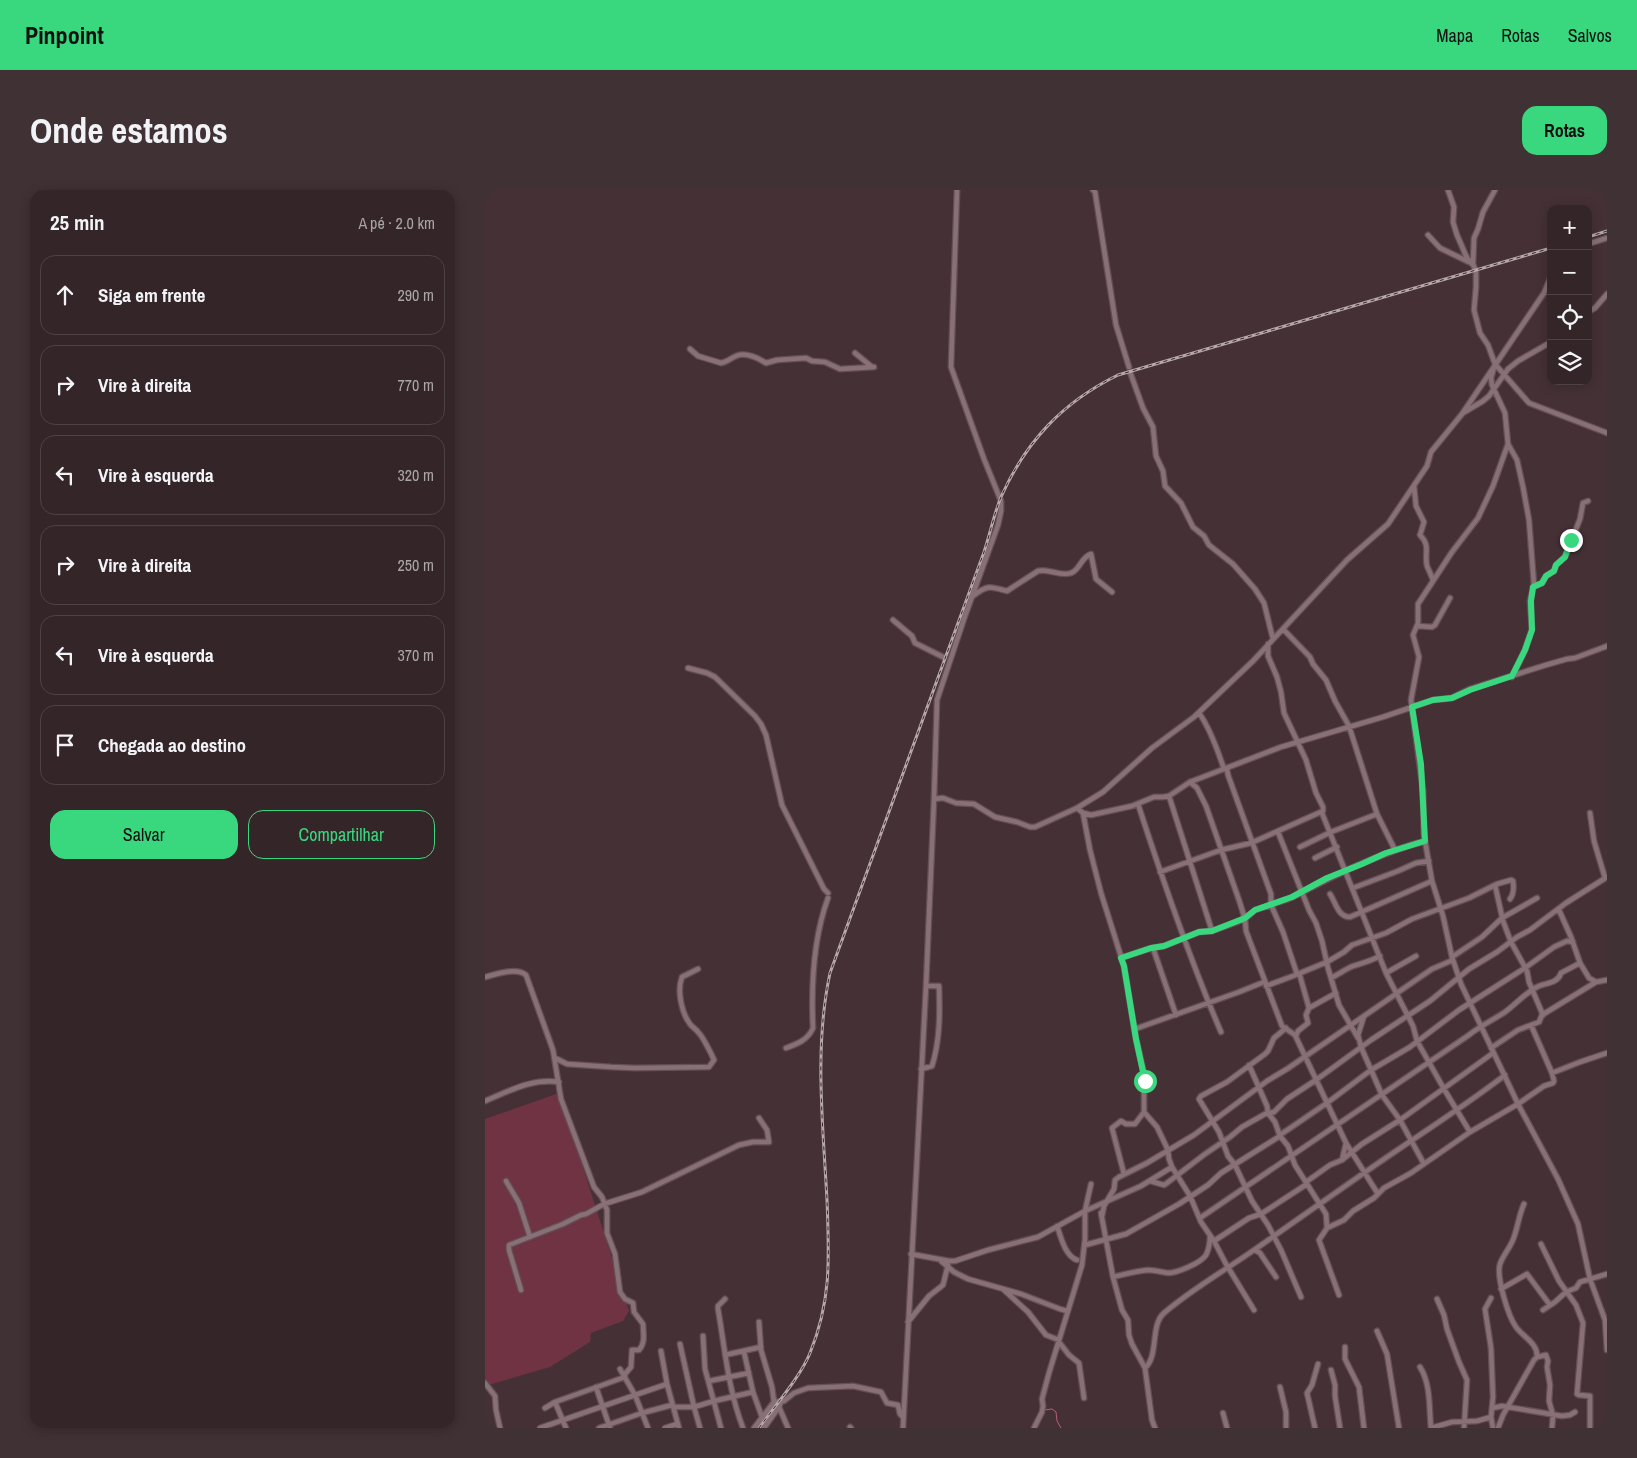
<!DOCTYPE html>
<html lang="pt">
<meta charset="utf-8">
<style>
:root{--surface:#342528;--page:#3f3134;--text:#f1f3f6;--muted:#a9a5a8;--line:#4e4245;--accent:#39d87f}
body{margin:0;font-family:"Archivo Narrow",sans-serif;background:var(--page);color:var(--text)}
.controls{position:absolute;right:15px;top:15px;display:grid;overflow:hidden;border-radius:10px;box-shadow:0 2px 12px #0003}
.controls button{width:45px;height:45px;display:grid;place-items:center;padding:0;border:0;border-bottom:1px solid var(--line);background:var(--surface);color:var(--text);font:25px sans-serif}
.stop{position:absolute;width:15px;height:15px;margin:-11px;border:4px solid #39d87f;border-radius:50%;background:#fff}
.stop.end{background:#39d87f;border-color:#fff;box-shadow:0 1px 5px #0008}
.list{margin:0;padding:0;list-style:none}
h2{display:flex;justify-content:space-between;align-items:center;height:65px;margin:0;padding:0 20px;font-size:21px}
h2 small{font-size:16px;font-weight:400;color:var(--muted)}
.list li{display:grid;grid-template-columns:32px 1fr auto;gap:15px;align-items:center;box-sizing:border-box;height:80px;margin:0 10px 10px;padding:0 10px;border:1px solid var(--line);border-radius:15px}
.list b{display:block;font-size:19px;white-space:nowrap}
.list em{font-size:16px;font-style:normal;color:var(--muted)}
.actions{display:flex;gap:10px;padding:15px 20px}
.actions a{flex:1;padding:11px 0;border:1px solid var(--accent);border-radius:15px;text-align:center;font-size:18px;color:var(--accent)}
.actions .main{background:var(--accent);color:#111}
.icon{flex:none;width:28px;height:28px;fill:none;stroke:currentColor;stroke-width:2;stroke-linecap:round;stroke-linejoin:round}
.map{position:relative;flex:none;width:1122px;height:1238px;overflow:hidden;border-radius:15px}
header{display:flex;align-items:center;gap:30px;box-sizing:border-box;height:70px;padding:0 25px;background:var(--accent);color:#111}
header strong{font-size:24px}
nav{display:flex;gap:28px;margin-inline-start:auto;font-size:18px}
.intro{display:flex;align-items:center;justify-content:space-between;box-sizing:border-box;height:120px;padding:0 30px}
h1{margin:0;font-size:35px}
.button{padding:12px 22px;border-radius:15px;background:var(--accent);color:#111;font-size:18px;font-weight:700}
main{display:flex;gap:30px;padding:0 30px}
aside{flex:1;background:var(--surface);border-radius:15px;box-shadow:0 2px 12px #0003}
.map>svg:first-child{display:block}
.green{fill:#6f3344}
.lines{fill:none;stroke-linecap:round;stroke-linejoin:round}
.stream{stroke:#b45e76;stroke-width:1}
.minor-casing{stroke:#625054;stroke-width:7}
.minor{stroke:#887076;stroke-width:4.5}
.rail-casing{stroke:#b6a7a9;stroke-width:3}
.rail{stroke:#3b272b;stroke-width:1;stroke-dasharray:4;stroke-linecap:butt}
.route{stroke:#39d87f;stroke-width:6}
</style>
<header>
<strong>Pinpoint</strong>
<nav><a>Mapa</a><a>Rotas</a><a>Salvos</a></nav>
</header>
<div class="intro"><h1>Onde estamos</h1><a class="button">Rotas</a></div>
<main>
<aside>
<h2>25 min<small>A pé · 2.0 km</small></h2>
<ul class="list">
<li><svg class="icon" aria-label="ahead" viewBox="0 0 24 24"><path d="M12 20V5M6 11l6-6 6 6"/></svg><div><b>Siga em frente</b></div><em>290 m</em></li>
<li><svg class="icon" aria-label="right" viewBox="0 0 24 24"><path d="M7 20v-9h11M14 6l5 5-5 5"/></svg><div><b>Vire à direita</b></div><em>770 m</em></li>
<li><svg class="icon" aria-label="left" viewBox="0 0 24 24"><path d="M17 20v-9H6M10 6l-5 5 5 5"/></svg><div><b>Vire à esquerda</b></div><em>320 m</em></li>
<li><svg class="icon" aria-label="right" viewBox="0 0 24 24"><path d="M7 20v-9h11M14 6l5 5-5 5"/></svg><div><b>Vire à direita</b></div><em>250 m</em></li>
<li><svg class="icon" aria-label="left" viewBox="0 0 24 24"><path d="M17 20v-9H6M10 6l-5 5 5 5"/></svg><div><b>Vire à esquerda</b></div><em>370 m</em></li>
<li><svg class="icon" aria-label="arrive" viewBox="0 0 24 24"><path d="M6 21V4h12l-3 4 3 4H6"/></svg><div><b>Chegada ao destino</b></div></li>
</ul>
<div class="actions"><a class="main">Salvar</a><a>Compartilhar</a></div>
</aside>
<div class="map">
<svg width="1122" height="1238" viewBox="0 0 1122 1238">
<rect width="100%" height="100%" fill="#453135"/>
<!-- green -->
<path class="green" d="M74,903l70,218 -6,10 -32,12 -1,9 -40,25 -65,19v-267z"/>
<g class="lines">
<!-- stream -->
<path class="stream" d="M559,1220l8,-1 4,3 1,9 4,7"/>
<defs>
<path id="minor" d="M608,0l2,2 21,133 13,42
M963,0l6,17 -1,15 4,13 10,23 5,6
M1010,0l-12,22 -5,17 -4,9 -1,26 3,8v15l-2,23 6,23 8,12 7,19 34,39 78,30
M943,45l12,13 29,14
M1103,54l19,-6
M1103,122l7,-4 12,-14
M205,159l8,7 23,7c6,-1 10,-5 15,-7 9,-4 22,2 30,7l11,-3 29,-2 6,3 13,1 15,7 34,-2
M370,163l17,14
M1010,174l-4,14 1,7 13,28 3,31 -15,42 -15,32 -26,34 -34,52v19l-5,12 6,22 -8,43 12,90 1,45 8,46 11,35 9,41 9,27 57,120 40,75 20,45 12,55 15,41 2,30
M645,182l13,36 10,19 3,29 7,15 2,15 16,17 12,24 11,9 5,9 24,19 22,25 9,14 9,36
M978,223l20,-12 6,-5 19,-27 10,-8 33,-19
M1023,254l9,16 6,27 6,33 5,65 -4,16 2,28 -7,21 -13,27
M929,296l2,20 8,16 -4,13c11,11 4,18 7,31 2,5 5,10 6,15
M1048,397l9,-4 4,-7 8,-5 2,-6 9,-8 15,-38 3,-16 5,-2
M488,406c14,-11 17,-10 34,-5l31,-20c11,-3 22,6 33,2 9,-3 10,-16 20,-19l5,25 16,13
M408,430l19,16 3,7 28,14
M933,436l14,1 3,-2 15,-27
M798,439l27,28 3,7 13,16 9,21 14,25 28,88 18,36
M203,478l19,5 8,4 40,39 6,8 5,11 16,70 42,84 4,4
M714,523c11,15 19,38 25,56
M705,592l7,6 9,18 33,94 6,19 1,12 36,95 13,9 51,108 32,51
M684,606l43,135
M449,609l9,-1 13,5 18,1 21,13 22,5 13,5h5l42,-19 26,-16 49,-44 42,-31 59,-56 94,-101 41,-36 39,-58 4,-14 31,-38 82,-121 7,-17
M653,614c25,77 51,154 83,228
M592,618l6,5 8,2 41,-9 22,-9h9l6,-1 21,-14 91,-35 102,-30 50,-17 19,-2 18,-9 76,-24 21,-6 8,-1 32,-12
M598,623l7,37 11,43 23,73 12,73 9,39 -1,12v22l13,15 11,23 1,9 3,8 18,29 11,26 13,19 12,23 28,46
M837,623l64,160 27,53 4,15 27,48 26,43
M1105,623l4,28 11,37
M793,642l31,78 7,13 6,18 6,27 11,37 19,33
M815,657l31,-15 46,-18
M830,668l22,-11
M675,682l61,-22 30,-7 72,-32v-4l-7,-14 -10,-33 -22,-47 -3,-21 -4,-15 -9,-21v-12
M1010,695l8,36 8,21 16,29 2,11 14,33
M868,698l45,-17 18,-8 13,-2
M845,704c6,9 8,23 20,23l82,-36
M1074,720l12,27 9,26 9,15 7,4 11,-2
M668,758l23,67
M967,767l30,-20 20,-19 35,-20
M636,768l27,-9 16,-3 35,-14 13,-1 33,-12 10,-9 16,-5v-11l-43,-119 -1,-7
M901,783l30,-17
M0,787c12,-3 31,-10 41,-2l27,75 8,49 33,88 8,10 5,13v23l8,21 5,38 5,7 8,4 1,9 9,12c0,9 3,18 -4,26h-7l-1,17 -6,7v3l-70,25 -10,6
M846,788c8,-4 15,-9 22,-12 10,-3 18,-5 27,-10
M781,796l27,-10 34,-14 17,-10 8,-7 34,-12 26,-14 57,-21 28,-14 14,-4 2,1c1,7 1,13 -3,18
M912,803l35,-24 21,-9
M824,818l-9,-32 -3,-2 -14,-42 -12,-27c7,-3 15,-5 22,-8 41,-22 87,-44 132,-56
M879,826l-6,19 3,12 21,48 18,25 24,44
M801,838l-12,10 -6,13 -3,3 -38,28 -26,14 -2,3 20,33 9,24 7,9 17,36 16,24 13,25 20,47
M650,839l104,-37 25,-10
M811,846l2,-5 10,-8 -2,-8 3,-7 27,-15
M301,858c11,-4 22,-8 27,-20 -2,-43 0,-89 15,-130
M1006,858l27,-18 21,-8 3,-7 54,-33
M70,868l12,6 44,3 24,1 74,-1 5,-7c-3,-7 -11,-23 -16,-28 -2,-3 -6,-5 -8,-8 -9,-12 -13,-34 -8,-47l16,-8
M764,875l18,41 1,7 7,9 5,14 8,10 7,19 31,49 1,14 -8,12 20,55
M436,879l11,-3c8,-25 8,-53 7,-80h-13
M1067,883l28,-11 27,-9
M0,911c24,-10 47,-23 74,-19
M795,945l47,-32 44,-33 39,-23 49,-37 66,-42 29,-21 13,-6 6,1
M857,970l4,-17
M639,984l-12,-46 9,-7 5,3h9l9,-12
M21,991l13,22 11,34
M665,991l14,4 3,-2 38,-29 25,-17 12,-10 23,-13 9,-2 13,-13 29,-19 55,-40 59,-39 39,-32 28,-17 20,-15 13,-7 36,-27 41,-26
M821,992l24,-17 12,-5 20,-16 38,-24 93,-67
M1039,1014c-5,11 -6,22 -10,33 -3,10 -11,18 -14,27 -4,12 8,52 16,63 7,10 22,16 21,30
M616,1023l12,64 9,33 6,10 1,15 3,9 13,24 7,52 3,8
M617,1026l2,-10 10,-17 1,-9 4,-3 28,-14 47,-28 73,-54 20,-12 109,-75
M715,1028l269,-183c11,-9 24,-15 36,-23 11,-8 21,-20 34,-26 8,-3 19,-3 22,-13l19,-10
M572,1036c4,11 8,30 20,34
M842,1038l17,-8 9,-9 21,-13 10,-10 27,-15 59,-41 48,-28 26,-18 9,-3 1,-2 -2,-8 -21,-48
M729,1051l35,-23 12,-4 46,-30
M1056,1054l18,37 17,24 7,18 -6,71 2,1 11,1v32
M600,1055l41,-11 53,-30 29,-19 13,-12 59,-37
M770,1060l5,3 16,24
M426,1064l38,7h6l33,-11 50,-13 47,-26 56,-25 31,-19
M456,1071l13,11 14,7 53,15 39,15 7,2
M628,1087c12,-3 23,-6 35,-7 7,0 13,2 20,3 9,0 33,-10 38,-18 3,-6 4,-13 4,-19
M1016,1099l26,-15 23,31
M36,1100l-12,-40v-5l54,-21 18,-9 5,-1 18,-10 38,-12 97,-47 14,-3h16l-2,-12 -8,-12
M519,1100l24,22 18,23 13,5
M1006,1108l-6,11 6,39 2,49 -2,20 2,11
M240,1109l-7,7v3c7,40 10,80 25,119
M952,1109l7,16 3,14 12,33 8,18 -3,48
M1058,1120l12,-8 11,-10 10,-4 4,-6 27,-8
M274,1132l2,28 11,37 2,15
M423,1132l21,-26 14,-11 5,-20
M892,1141l10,23 12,74
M218,1146l2,33 16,59
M574,1152l10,13 10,8 5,35
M195,1154l14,63 6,21
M860,1157v12l14,28 5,41
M176,1161l6,33 12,44
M259,1162l9,40 9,25
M240,1165l36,-8
M935,1177c11,17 9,42 11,61
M660,1178c14,-12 5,-43 19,-55 28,-24 60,-42 90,-63 46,-32 92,-65 139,-97 38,-26 76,-50 112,-78
M135,1179l15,26 13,33
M846,1180l4,15v11l5,32
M224,1191l40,-8
M0,1193l10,13 1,14 4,18
M111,1197l14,41
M795,1197l6,25v16
M70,1212l11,26
M188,1217h21l20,-6 39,-9
M294,1217l9,21
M1008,1218l9,-2 60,10 8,-1 5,-3
M738,1223l4,15
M365,1237l1,1
M55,1238l127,-44
M114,1238l43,-15 30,-8
M180,1238l12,-4
M269,1238l20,-26 10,-1 10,-8 14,-5 45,-2 28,6 6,11 11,2 2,9 3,3
M279,1238l15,-21 2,-5
M418,1238l23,-442 8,-187 3,-99 28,-84 33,-91 3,-14v-10l-17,-42 -33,-92 6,-177
M549,1238l8,-16 1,-6 -1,-7 7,-26 33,-108 3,-26v-28l6,-27
M830,1238l-8,-35 5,-8 6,-21
M946,1238l21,-6 25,-1 14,-4
M1013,1238l5,-13 31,-55 3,-3 9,-2 2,6 -1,6 3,18 -1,16 4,14 -1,13"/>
</defs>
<!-- minor casing -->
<use href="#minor" class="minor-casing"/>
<!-- minor -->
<use href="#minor" class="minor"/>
<defs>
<path id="rail" d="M1103,47l19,-6
M274,1238c15,-21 42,-52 51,-75 22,-54 19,-97 17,-153 -4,-75 -13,-153 3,-227l154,-421c6,-18 10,-38 17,-55 25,-56 62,-95 117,-122l433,-127"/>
</defs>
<!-- rail casing -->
<use href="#rail" class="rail-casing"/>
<!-- rail -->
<use href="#rail" class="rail"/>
</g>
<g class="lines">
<!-- route -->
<path class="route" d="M660,891l-9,-42 -12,-73 -3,-8 30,-10 13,-2 35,-14 13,-1 33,-13 10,-8 37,-13 35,-19 35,-14 24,-11 39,-12 -4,-77 -9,-57 21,-7 19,-2 18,-8 42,-14 13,-26 7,-20 -1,-29 2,-14 9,-4 4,-7 8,-5 2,-6 9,-8 6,-17"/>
</g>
</svg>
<div class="controls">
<button>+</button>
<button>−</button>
<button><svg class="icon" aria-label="locate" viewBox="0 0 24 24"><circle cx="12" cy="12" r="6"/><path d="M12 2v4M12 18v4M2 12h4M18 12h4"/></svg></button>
<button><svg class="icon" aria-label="layers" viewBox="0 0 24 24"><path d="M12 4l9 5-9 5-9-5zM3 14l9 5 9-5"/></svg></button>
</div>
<div class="stop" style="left:660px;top:891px"></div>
<div class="stop end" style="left:1086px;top:350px"></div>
</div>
</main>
